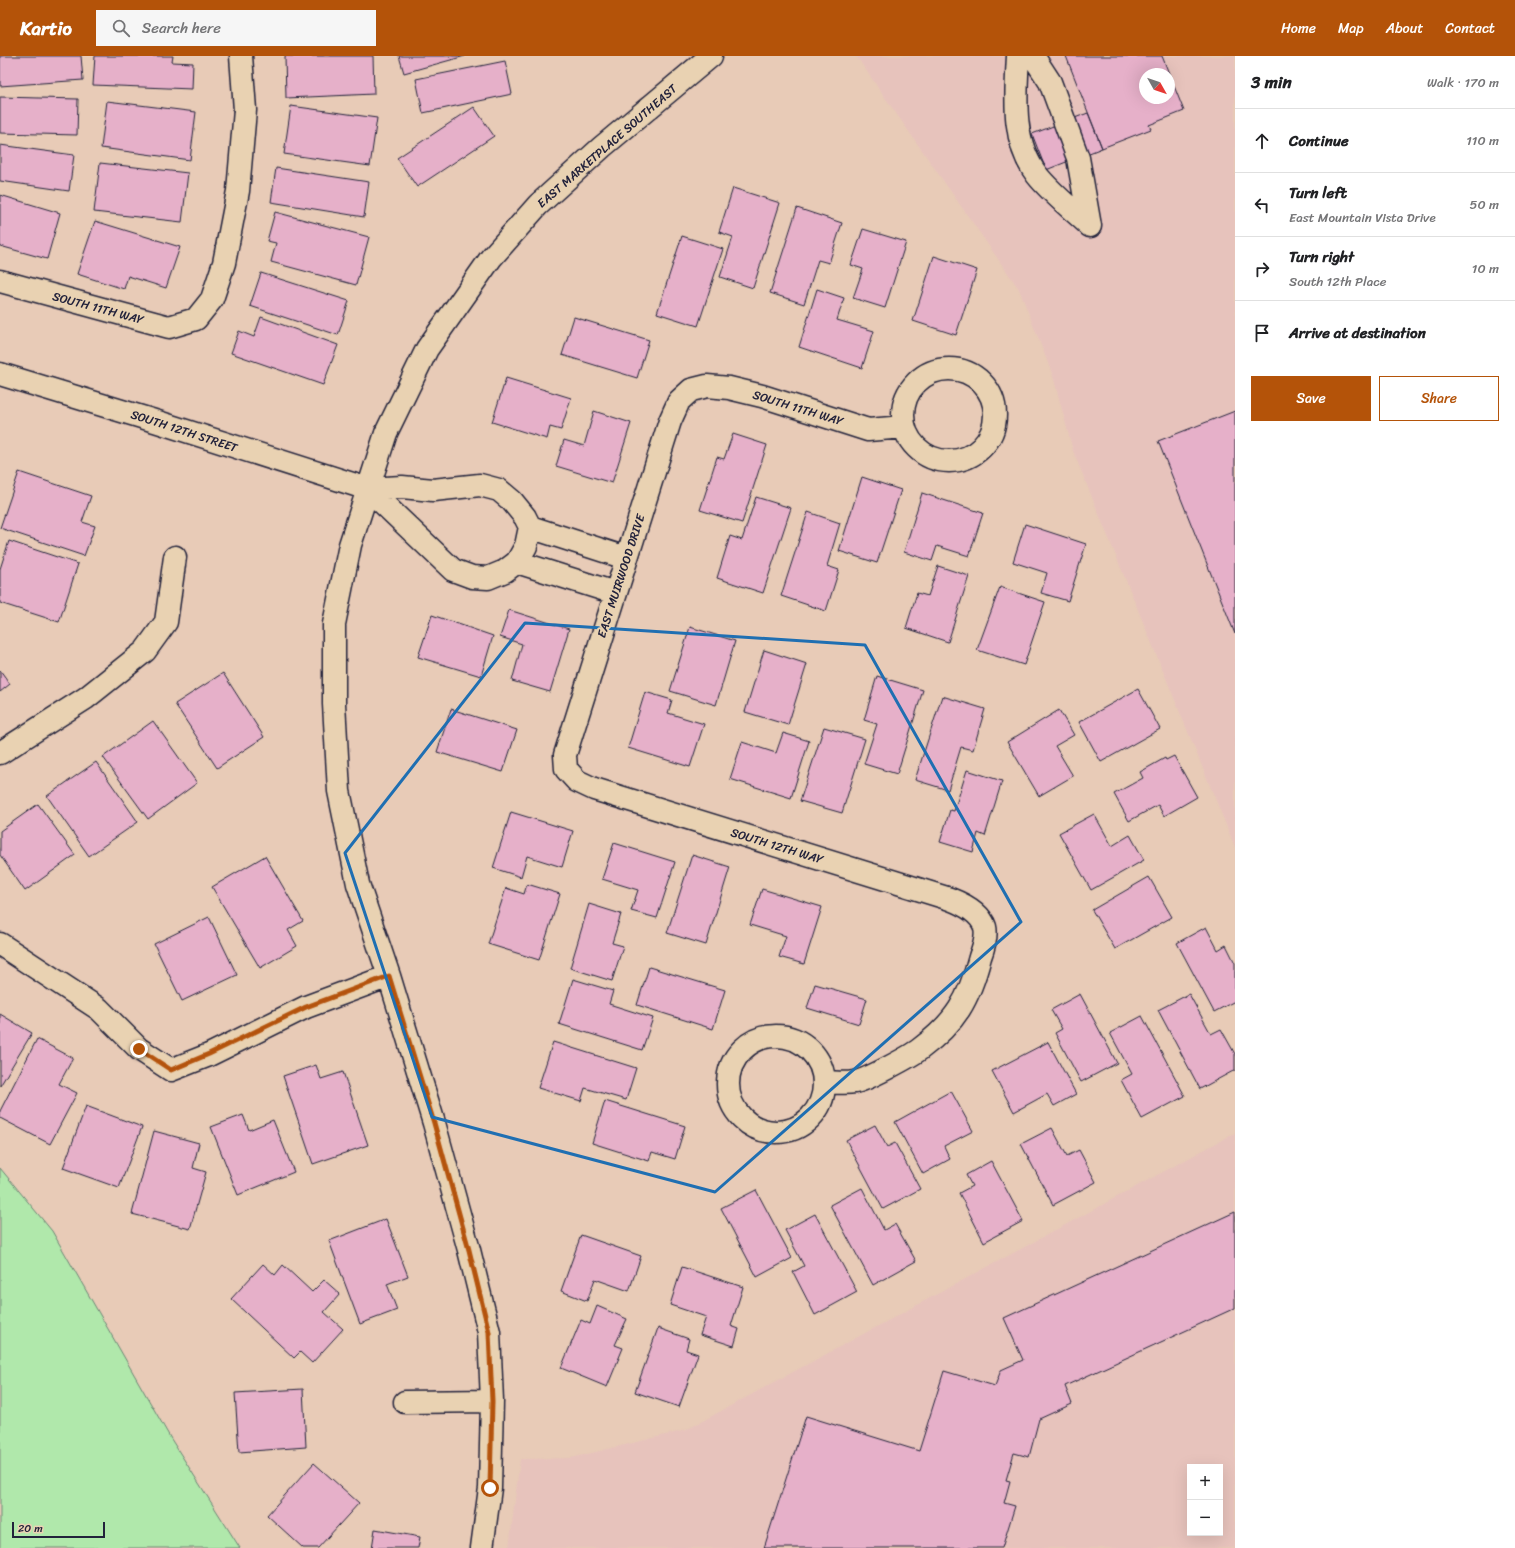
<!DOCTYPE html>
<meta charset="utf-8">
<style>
:root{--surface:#fff;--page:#f6f6f6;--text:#202124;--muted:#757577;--line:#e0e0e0;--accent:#b45309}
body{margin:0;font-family:Sriracha,sans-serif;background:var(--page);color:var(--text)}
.controls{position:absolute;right:12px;bottom:12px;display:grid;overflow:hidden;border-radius:0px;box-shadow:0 4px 16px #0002}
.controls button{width:36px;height:36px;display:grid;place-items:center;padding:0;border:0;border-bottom:1px solid var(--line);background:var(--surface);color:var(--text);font:20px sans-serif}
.compass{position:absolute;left:1139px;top:12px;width:36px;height:36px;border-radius:50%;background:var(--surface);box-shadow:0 4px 16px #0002;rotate:130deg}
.scale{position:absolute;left:12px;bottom:10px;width:93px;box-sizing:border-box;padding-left:4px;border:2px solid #22223b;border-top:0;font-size:11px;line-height:14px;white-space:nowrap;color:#22223b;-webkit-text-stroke:3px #e9d2b2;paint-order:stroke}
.stop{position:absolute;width:12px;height:12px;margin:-9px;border:3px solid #b45309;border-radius:50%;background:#fff}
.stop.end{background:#b45309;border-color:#fff;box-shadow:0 1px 4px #0008}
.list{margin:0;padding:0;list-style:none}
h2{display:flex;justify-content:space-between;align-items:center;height:52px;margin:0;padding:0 16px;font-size:17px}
h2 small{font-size:13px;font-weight:400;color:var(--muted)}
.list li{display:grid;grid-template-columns:26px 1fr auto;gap:12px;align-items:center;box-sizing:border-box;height:64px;padding:0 16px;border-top:1px solid var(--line)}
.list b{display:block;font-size:15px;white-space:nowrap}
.list p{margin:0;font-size:13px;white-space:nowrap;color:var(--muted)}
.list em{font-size:13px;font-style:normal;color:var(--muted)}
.actions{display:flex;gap:8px;padding:12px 16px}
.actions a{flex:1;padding:9px 0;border:1px solid var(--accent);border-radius:0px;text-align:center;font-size:14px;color:var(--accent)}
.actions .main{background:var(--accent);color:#fff}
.icon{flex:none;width:22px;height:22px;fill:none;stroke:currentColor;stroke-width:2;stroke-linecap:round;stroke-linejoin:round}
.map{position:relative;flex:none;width:1235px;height:1492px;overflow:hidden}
header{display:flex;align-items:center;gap:24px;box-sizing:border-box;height:56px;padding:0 20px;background:var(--accent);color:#fff}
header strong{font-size:19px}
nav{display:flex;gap:22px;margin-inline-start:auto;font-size:14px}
.search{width:280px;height:36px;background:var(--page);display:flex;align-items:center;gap:10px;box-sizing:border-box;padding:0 14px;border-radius:0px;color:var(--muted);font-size:15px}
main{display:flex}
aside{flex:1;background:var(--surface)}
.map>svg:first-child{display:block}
.built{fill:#e7c3bc;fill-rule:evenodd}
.green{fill:#b0e8ab;stroke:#698573}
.building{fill:#e6b0c9;stroke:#22223b;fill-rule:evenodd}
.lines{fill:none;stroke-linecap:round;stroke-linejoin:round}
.minor-casing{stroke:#22223b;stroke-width:25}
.minor{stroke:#e9d2b2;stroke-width:22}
.route{stroke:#b45309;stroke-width:5}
.marked{fill:none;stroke:#1f6fb2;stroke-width:3;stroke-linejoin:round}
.labels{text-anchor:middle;stroke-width:4;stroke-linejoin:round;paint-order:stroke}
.street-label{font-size:12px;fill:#22223b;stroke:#e9d2b2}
</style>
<header>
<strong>Kartio</strong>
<div class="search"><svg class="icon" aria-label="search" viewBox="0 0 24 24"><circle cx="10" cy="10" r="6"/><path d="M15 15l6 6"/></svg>Search here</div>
<nav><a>Home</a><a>Map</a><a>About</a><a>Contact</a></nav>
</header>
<main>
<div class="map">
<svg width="1235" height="1492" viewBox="0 0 1235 1492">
<rect width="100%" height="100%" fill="#e8cbb7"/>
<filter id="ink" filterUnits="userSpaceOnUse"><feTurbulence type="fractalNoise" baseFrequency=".025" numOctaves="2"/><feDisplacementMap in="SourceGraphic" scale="8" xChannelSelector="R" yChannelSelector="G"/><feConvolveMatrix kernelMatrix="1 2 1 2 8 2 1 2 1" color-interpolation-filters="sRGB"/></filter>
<g filter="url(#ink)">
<!-- built -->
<path class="built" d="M856,0h379v791l-162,-396 -20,-75 -34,-87zM1145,18h24v24h-24z
M1235,1077v415h-726l11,-89 51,-1 115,-28zM1190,1411h30v66h-30z"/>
<!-- green -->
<path class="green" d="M0,1112l52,63 119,208 69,109h-240z"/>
<!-- building -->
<path class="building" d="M0,0h81l2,24 -83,6z
M95,0h78l-1,6 21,1 -1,26 -99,-4z
M285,0h88l1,38 -88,4z
M399,0h66l-61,17z
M1066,0h96l22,55 -35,14 2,4 -49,19zM1145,18h24v24h-24z
M505,5l7,33 -89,19 -7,-34z
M0,41l78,2 -1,36 -77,-2z
M107,45l89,11 -6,48 -89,-12z
M291,50l86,12 -7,48 -86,-12z
M474,51l20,29 -77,51 -20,-29z
M1088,57l14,35 -56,22 -14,-36z
M0,89l74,10 -5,36 -69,-10z
M100,107l88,10 -6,49 -88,-10z
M276,112l93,14 -5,35 -93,-15z
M733,132l47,15 -27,85 -33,-11 13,-40 -14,-5z
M0,139l60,18 -13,46 -47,-13z
M797,152l45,15 -13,40 -11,-3 -14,44 -34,-11z
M275,156l94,25 -13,48 -85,-23 5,-19 -9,-2z
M95,165l85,26 -14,41 -38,-12 -4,13 -47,-15z
M863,173l43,13 -21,66 -32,-10 10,-29 -12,-4z
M682,180l41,13 -25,77 -41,-13z
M934,200l43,14 -21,65 -43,-14z
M261,217l88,28 -11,34 -88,-29z
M817,233l27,9 -7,22 37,11 -12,37 -63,-21z
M261,261l77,28 -15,40 -92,-32 8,-22 15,6z
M574,261l75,23 -12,38 -75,-23z
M506,322l65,20 -10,32 -11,-3 -3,12 -55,-17z
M594,355l37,12 -19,60 -56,-17 8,-26 20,6z
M1235,355v223l-77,-193z
M733,378l34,11 -25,78 -42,-13 17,-53 7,2z
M19,416l72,24 -9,26 13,4 -11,30 -84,-28z
M862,421l39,13 -24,73 -38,-12z
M922,437l61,20 -14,43 -32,-10 -5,15 -28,-9z
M756,441l35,11 -28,85 -46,-15 13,-42 12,4z
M808,456l32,11 -13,43 12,4 -13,41 -45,-15z
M1025,468l61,20 -18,57 -27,-8 6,-20 -34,-11z
M9,485l69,23 -19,58 -59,-19v-34z
M938,510l31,10 -21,66 -42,-14 11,-35 11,3z
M1000,531l45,15 -21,63 -47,-15z
M509,554l60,19 -19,63 -38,-11 10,-37 -22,-7z
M432,559l61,21 -12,40 -63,-19z
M690,571l45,14 -19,64 -46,-14z
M764,594l43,14 -19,61 -43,-13z
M0,614l10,14 -10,8z
M223,617l41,64 -47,31 -42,-64z
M877,620l46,14 -26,84 -33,-10 13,-40 -13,-4z
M1138,633l22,40 -59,33 -22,-40z
M645,636l27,8 -4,13 36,11 -14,43 -62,-19z
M942,640l43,13 -12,41 -12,-3 -13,43 -33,-10z
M451,653l66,21 -14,42 -66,-20z
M1059,654l15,25 -19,11 18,30 -34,20 -32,-54z
M153,665l44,62 -49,36 -45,-62z
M824,671l41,12 -23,74 -42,-12z
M783,677l26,8 -18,57 -61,-19 12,-37 34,11z
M1174,700l23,41 -33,19 -6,-11 -29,16 -15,-27 29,-16 -3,-6 25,-14 1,2z
M96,706l42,60 -49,34 -42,-60z
M967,714l35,11 -17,55 -7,-3 -5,19 -33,-10 10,-32 4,1z
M38,748l37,51 -50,36 -25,-36v-24z
M511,756l62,19 -11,36 -35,-11 -6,21 -28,-9z
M1094,758l18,32 18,-11 14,25 -53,30 -32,-57z
M614,787l61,19 -18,56 -26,-7 7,-21 -36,-11z
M692,799l38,12 -24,78 -39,-12z
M265,800l38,65 -15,9 9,16 -37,22 -48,-81z
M1149,821l23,40 -57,32 -23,-39z
M527,828l33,10 -21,66 -51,-16 18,-56 18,6z
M762,833l60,18 -18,57 -25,-7 7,-21 -36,-11z
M589,848l32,10 -9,29 11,3 -11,35 -42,-13z
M209,861l28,58 -55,26 -28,-57z
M1206,871l12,23 8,-5 9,18v38l-21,11 -37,-69z
M649,911l76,23 -12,39 -76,-24z
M573,923l40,12 -4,13 44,14 -11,32 -83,-26z
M815,928l52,15 -8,25 -52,-16z
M1080,938l37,69 -36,19 -26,-49 7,-4 -11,-19z
M1189,938l22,40 10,-5 14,25v16l-35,19 -42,-79z
M0,958l32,19 -32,53z
M1142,960l43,80 -43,23 -21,-39 11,-6 -22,-41z
M37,983l36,19 -14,26 18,9 -27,51 -50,-26v-7z
M553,986l83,26 -10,32 -41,-12 -4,13 -43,-13z
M1048,986l28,52 -22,12 -7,-12 -33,18 -22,-41z
M316,1009l5,14 22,-7 25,73 -55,19 -30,-88z
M951,1035l22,40 -29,15 6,13 -27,15 -28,-52z
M605,1045l80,25 -10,33 -23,-7 -3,9 -57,-18z
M86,1050l56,21 -23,61 -56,-20z
M243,1059l6,15 24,-10 21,52 -56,23 -27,-68z
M875,1069l12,22 8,-4 25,46 -37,20 -37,-69z
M1052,1072l15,28 12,-6 17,32 -43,23 -32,-61z
M154,1075l45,12 -6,25 13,4 -16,57 -58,-15z
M991,1105l32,60 -39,21 -25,-49 13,-7 -6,-11z
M862,1132l22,42 11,-6 21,37 -43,24 -43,-80z
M756,1134l36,68 -35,19 -36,-69z
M1235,1156v96l-170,78 7,18 -33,15 -10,38 -15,-4 -8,27 4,1 -6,22 11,3 -13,42h-238l42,-132 113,35 25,-80 51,15 6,-16 22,-10 -19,-42z
M815,1158l42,78 -42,23 -22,-43 11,-6 -19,-36z
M386,1163l22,57 -21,8 10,26 -37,14 -31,-83z
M581,1179l60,21 -12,35 -34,-12 -8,22 -26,-10z
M263,1208l12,11 8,-10 29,27 12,-12 16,14 -16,18 19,17 -31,34 -12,-11 -6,6 -63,-59z
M682,1211l61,20 -12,39 8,3 -5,17 -34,-11 6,-18 -36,-12z
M597,1250l30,13 -12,26 8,3 -16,39 -46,-19 20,-48 9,4z
M658,1272l31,11 -3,11 12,4 -19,53 -44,-15z
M303,1333l3,58 -67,5 -4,-59z
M314,1407l45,40 -41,45h-15l-36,-33z
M375,1473l45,8 -2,11h-46z"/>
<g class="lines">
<defs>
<path id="minor" d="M1018,0c-2,39 -7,85 19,119 14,18 36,35 53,51
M1033,0l17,26 28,76 12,68
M0,225l169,46 27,-8 16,-20 12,-36 14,-72 7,-81 -4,-54
M903 359a46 46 0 1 1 92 0a46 46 0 1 1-92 0Z
M0,318l158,48 210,67 34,-2 31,3 47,-5 19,5 13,11 13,16 5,10 -4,19 -9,16 -12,9 -17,7 -16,-1 -19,-7 -85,-81
M530,471l96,31
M517,506l98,31
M0,697l86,-55 59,-47 21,-29 9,-65
M0,888l99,65 40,40 32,21 38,-15 97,-48 83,-31
M728 1028a48 48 0 1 1 96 0a48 48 0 1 1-96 0Z
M824,1026c10,0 21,2 31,0 10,-1 56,-26 65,-33 36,-27 49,-49 60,-92 3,-8 7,-22 5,-30 -5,-15 -22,-23 -35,-28l-356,-110 -17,-8 -11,-12 -1,-14 105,-334 9,-20 12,-11 16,-4 22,2 33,8 106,34 36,-3
M405,1346l87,-1
M482,1492l8,-60 2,-87 -3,-69 -20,-82 -35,-127 -45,-147 -31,-92 -19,-93 -5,-87v-80l16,-79 36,-112 41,-84 64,-91 47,-53 64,-58 109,-91"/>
</defs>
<!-- minor casing -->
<use href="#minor" class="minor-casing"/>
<!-- minor -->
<use href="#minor" class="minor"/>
</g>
</g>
<g class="lines" filter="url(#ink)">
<!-- route -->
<path class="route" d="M139,993l32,21 38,-16 97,-47 83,-31 45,147 35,127 20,82 3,69 -2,87"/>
</g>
<!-- marked area -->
<path class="marked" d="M525,567l340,22 156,277 -306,270 -283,-75 -87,-264z"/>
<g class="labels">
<!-- street labels -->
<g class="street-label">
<text transform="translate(607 90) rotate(-41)" y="4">EAST MARKETPLACE SOUTHEAST</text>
<text transform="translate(98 252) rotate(15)" y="4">SOUTH 11TH WAY</text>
<text transform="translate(798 352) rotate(17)" y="4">SOUTH 11TH WAY</text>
<text transform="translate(184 375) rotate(18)" y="4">SOUTH 12TH STREET</text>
<text transform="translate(621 520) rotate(-72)" y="4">EAST MUIRWOOD DRIVE</text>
<text transform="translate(777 790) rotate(17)" y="4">SOUTH 12TH WAY</text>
</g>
</g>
</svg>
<div class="controls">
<button>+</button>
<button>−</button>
</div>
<svg class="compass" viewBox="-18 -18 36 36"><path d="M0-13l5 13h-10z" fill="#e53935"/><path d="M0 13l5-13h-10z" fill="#757577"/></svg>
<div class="scale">20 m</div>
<div class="stop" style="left:490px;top:1432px"></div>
<div class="stop end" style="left:139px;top:993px"></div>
</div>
<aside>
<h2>3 min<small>Walk · 170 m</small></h2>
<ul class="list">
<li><svg class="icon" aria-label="ahead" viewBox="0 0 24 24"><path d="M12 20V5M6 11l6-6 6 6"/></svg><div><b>Continue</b></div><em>110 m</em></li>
<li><svg class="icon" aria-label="left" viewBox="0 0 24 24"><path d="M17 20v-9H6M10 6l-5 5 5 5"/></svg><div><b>Turn left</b><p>East Mountain Vista Drive</p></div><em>50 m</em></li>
<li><svg class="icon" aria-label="right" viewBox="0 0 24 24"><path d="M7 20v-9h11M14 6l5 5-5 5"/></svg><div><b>Turn right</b><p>South 12th Place</p></div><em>10 m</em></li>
<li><svg class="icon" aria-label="arrive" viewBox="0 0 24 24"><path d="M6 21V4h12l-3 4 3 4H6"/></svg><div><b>Arrive at destination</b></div></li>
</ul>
<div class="actions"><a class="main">Save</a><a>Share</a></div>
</aside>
</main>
